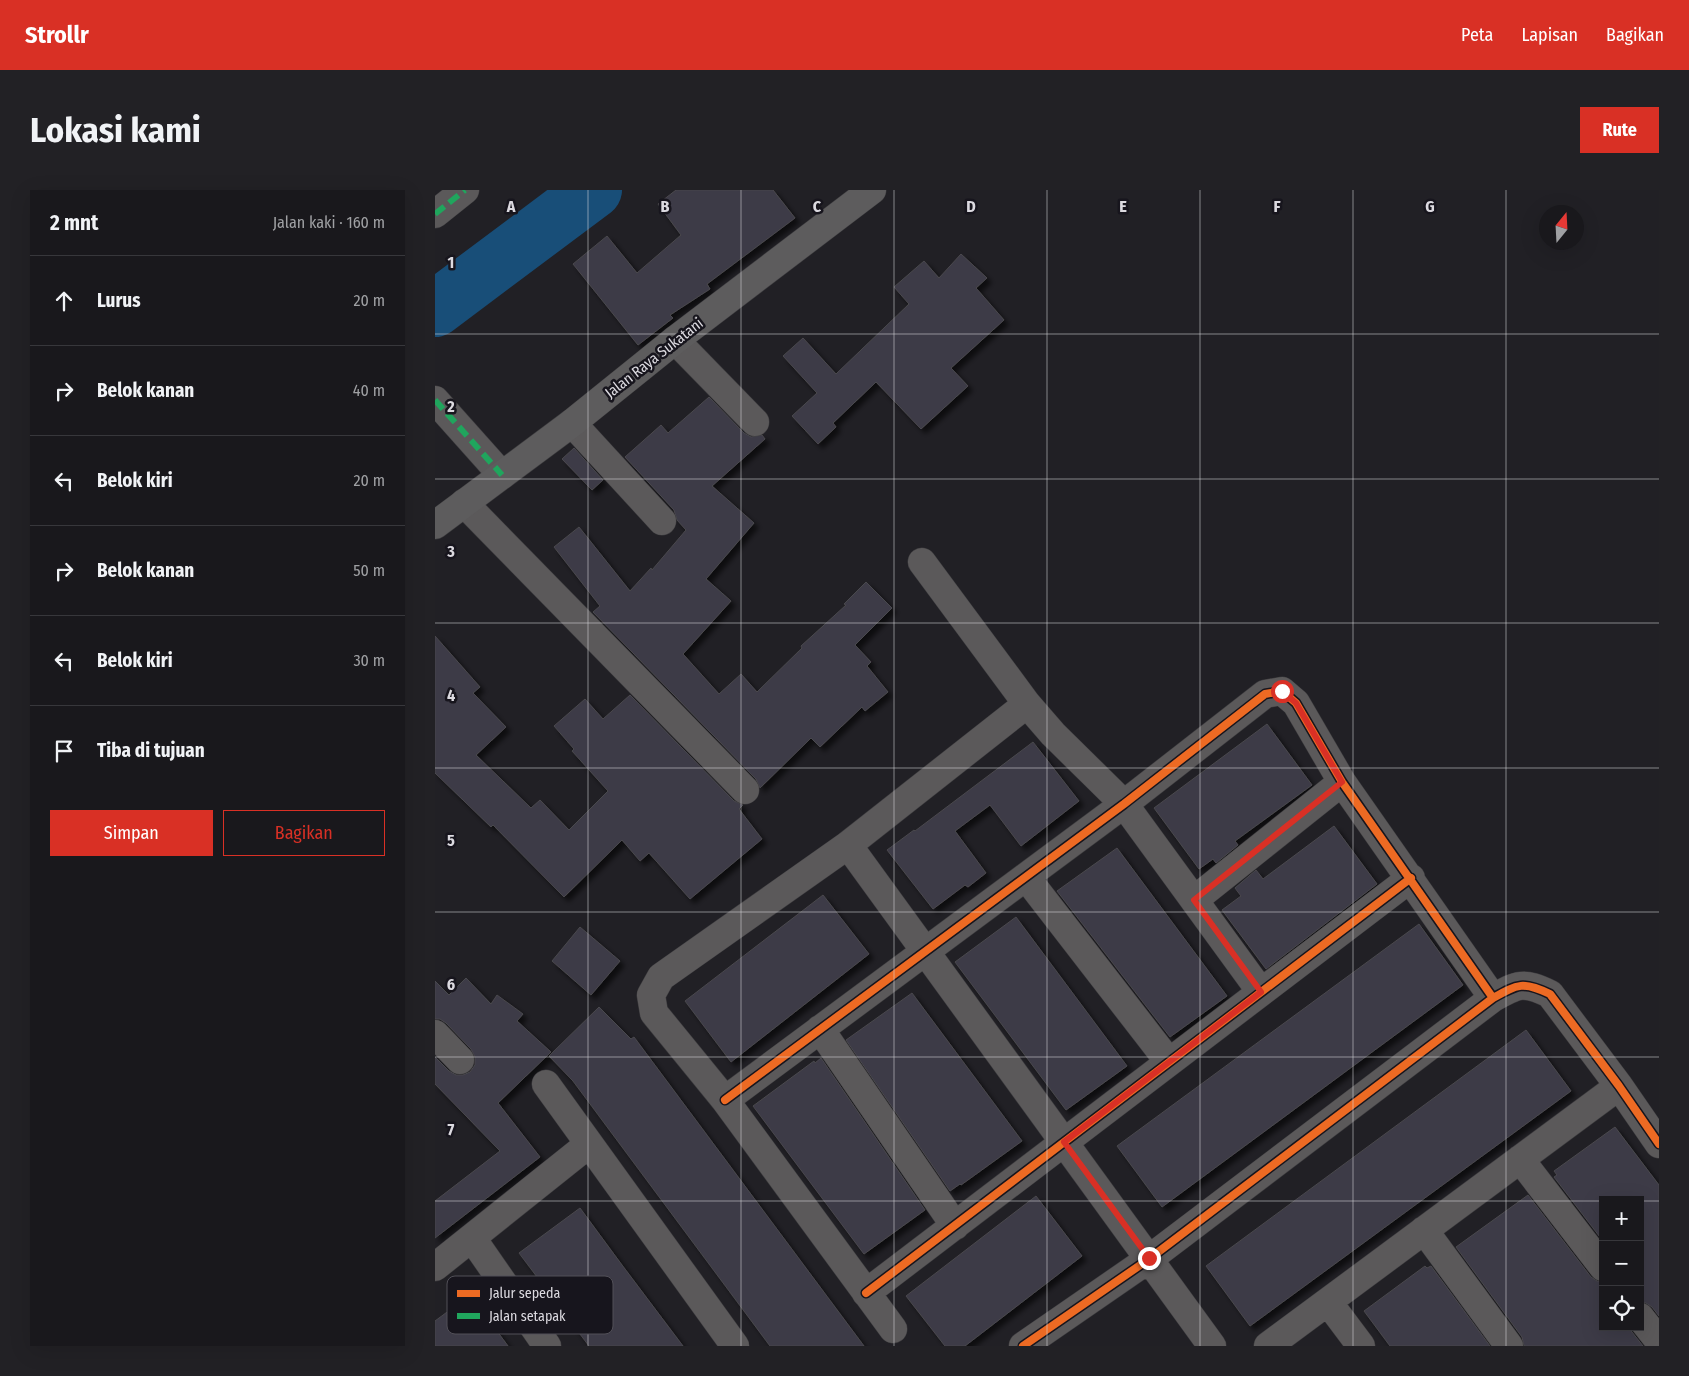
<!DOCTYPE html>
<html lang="id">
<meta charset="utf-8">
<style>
:root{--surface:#19181c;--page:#222125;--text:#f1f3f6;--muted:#9fa0a3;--line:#37373b;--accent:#d93025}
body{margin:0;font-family:"Fira Sans Condensed",sans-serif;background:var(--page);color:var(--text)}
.controls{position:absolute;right:15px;bottom:15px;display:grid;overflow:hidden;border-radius:0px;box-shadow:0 5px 20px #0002}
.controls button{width:45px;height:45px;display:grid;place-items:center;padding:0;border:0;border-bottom:1px solid var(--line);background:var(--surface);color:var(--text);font:25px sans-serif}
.compass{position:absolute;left:1104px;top:15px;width:45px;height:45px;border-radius:50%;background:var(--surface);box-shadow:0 5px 20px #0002;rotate:18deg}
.stop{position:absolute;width:15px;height:15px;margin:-11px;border:4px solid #d93025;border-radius:50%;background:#fff}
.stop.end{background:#d93025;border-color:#fff;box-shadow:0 1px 5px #0008}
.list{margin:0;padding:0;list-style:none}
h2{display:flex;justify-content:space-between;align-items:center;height:65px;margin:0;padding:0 20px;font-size:21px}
h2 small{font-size:16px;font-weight:400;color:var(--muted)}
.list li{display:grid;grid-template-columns:32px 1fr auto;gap:15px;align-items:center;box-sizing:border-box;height:90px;padding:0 20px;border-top:1px solid var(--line)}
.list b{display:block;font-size:19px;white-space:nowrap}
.list em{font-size:16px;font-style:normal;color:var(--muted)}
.actions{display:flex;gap:10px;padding:15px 20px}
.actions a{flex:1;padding:11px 0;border:1px solid var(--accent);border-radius:0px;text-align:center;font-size:18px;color:var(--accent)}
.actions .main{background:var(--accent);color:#fff}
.icon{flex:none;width:28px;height:28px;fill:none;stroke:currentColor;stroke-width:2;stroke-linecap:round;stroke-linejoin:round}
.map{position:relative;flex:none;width:1224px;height:1156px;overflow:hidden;border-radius:0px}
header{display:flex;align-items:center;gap:30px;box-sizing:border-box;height:70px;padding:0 25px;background:var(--accent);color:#fff}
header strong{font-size:24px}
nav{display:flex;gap:28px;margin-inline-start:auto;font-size:18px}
.intro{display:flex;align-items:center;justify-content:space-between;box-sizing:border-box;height:120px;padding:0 30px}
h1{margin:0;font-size:35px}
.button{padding:12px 22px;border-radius:0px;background:var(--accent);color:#fff;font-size:18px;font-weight:700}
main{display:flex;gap:30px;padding:0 30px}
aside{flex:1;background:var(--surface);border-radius:0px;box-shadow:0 5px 20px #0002}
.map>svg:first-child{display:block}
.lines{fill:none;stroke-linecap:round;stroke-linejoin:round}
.river{stroke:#184e78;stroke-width:56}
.building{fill:#3d3a47;stroke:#4a494d;filter:url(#shadow)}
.minor-casing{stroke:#3c3b3e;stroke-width:29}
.secondary-casing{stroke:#3c3b3e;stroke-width:29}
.minor{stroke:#5b595a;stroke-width:28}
.secondary{stroke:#5d5c5d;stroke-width:28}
.quiet{stroke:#20a55d;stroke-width:6;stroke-dasharray:12 6;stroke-linecap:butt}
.cycleway-casing{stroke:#17151d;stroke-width:11}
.cycleway{stroke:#ed6a23;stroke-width:8}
.route{stroke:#d93025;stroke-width:6}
.grid{fill:none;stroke:#dcdae0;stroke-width:1;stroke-opacity:0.55}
.labels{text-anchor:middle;stroke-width:5;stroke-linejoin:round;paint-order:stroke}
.street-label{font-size:15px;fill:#dcdae0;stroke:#17151d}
.key{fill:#17151d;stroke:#525058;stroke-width:1}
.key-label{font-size:14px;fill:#dcdae0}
.grid-label{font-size:16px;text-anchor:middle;font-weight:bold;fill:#dcdae0;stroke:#17151d;stroke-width:5;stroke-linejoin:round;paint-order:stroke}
</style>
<header>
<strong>Strollr</strong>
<nav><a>Peta</a><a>Lapisan</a><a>Bagikan</a></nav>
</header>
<div class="intro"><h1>Lokasi kami</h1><a class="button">Rute</a></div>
<main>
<aside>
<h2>2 mnt<small>Jalan kaki · 160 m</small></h2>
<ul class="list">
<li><svg class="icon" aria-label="ahead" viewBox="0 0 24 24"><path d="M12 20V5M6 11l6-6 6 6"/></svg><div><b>Lurus</b></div><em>20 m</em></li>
<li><svg class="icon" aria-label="right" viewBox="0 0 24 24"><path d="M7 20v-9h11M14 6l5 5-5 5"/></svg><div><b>Belok kanan</b></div><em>40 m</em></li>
<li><svg class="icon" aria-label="left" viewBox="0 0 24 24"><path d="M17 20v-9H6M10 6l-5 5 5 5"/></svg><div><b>Belok kiri</b></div><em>20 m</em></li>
<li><svg class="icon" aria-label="right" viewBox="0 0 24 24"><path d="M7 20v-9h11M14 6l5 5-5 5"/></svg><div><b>Belok kanan</b></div><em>50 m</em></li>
<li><svg class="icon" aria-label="left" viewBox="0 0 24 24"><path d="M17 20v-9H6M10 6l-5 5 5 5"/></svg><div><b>Belok kiri</b></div><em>30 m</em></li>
<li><svg class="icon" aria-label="arrive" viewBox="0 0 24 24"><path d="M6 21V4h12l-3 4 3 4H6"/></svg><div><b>Tiba di tujuan</b></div></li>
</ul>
<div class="actions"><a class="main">Simpan</a><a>Bagikan</a></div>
</aside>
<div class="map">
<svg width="1224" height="1156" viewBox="0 0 1224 1156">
<defs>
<filter id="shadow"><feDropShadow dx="4.5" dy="4.5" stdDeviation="2.5" flood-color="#0009"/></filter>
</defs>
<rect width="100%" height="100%" fill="#212025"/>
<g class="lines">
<!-- river -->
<path class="river" d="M0,119l159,-119"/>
</g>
<!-- building -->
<path class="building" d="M241,0h97l22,28 -88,66 3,5 -40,26 3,3 -35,27 -65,-81 34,-28 30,37 44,-38 -23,-31z
M526,64l26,24 -11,10 28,32 -53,48 17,18 -47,43 -45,-47 -43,41 3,4 -18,17 -26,-28 25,-23 -34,-37 20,-18 33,36 73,-70 -15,-17 30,-26 15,17z
M274,207l35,36 7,4 11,-2 3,4 -53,47 42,37 -48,56 25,22 -48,53 36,40 22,-20 16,18 45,-44 -1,-2 45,-41 -2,-1 22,-22 26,26 -37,37 16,17 -4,4 21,26 -23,19 -3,-4 -42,40 -9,-9 -51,50 -4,-9 -163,-167 7,-6 -46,-59 25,-20 51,64 21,-23 1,2 34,-40 -9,-10 -3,-10 -49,-53 36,-32 7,8z
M139,258l29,32 -11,10 -30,-31z
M0,446l45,51 -7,6 33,34 -30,28 55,53 9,-8 29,30 39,-39 -36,-40 2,-2 -20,-23 31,-27 18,20 27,-24 104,106 9,4 -4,4 23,30 -72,60 -41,-46 -9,8 -18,-21 -58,57 -71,-72 -2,2 -56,-54z
M832,534l45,61 -77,56 3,4 -22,18 -3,-4 -14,10 -45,-61z
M598,552l46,59 -58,45 -31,-41 -35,26 31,42 -18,14 -3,-2 -32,24 -46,-59 27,-20 1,1z
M899,636l43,58 -111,85 -44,-59 19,-14 -6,-8 21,-18 7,9z
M682,658l110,148 -57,41 -113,-146z
M388,705l46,59 -138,108 -46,-61z
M581,727l111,149 -61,44 -111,-148z
M984,734l44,61 -301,222 -45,-61z
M145,737l40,34 -29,34 -39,-34z
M31,788l25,26 6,-9 26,19 -6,7 34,31 -53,51 42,54 -105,81v-37l65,-50 -65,-67v-27l14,14 7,4h7l7,-3 5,-7v-8l-4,-8 -25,-26 -6,-4h-5v-38l14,14z
M477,803l110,148 -61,44 -1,-1 -10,7 -104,-151z
M164,817l32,32 3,-2 230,309h-94l-197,-265 -24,-25z
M1091,840l45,61 -321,235 -44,-60z
M386,868l104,152 -61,44 -111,-148 61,-45 1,2z
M1180,937l44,58v131l-7,-9 -6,-4 -6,-1v-102h-37v41l-49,-64 3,-2 -3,-4z
M1093,1005l63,82 6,4 6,1v45h25l15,19h-119l-2,-9 -66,-90z
M601,1006l46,60 -117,90h-20l-39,-50z
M145,1018l42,57 61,81h-94l-70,-93z
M990,1076l2,2 4,-2 59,80h-100l-26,-35z
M35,1105l21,28 17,23h-73v-25z"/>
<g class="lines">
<defs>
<path id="minor" d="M0,24l30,-24
M240,150l80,82
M0,210l67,75
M137,233l90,98
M29,313l281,287
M487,372l105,142 26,30 71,70 137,188
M413,655l364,501
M591,687l143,185
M759,710l148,-118
M385,839l135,197
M0,844l25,26
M111,894l189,262
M290,910l399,-296 141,-110 17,-3 14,12 46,79 151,216
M1085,969l83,108
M989,1040l85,116
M37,1048l75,108
M0,1077l154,-123
M431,1103l545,-415
M893,1112l33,44
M1205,1127l19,24
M458,1139l-168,-229 -71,-87 -3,-18 10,-18 187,-132 179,-141
M588,1156l126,-87 344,-261c25,-14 30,-17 57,-4l69,92 40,58
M833,1156l351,-260"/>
<path id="secondary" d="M0,335l137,-102 103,-83 197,-150"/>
</defs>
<!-- minor casing -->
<use href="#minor" class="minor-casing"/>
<!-- secondary casing -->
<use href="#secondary" class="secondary-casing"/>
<!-- minor -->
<use href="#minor" class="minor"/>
<!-- secondary -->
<use href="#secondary" class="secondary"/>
<!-- quiet -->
<path class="quiet" d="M0,24l30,-24
M0,210l67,75"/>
<defs>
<path id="cycleway" d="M290,910l399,-296 141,-110 17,-3 14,12 46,79 151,216
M431,1103l545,-415
M588,1156l126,-87 344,-261c25,-14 30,-17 57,-4l69,92 40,58"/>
</defs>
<!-- cycleway casing -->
<use href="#cycleway" class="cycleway-casing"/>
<!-- cycleway -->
<use href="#cycleway" class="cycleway"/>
</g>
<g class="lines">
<!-- route -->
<path class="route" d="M714,1068l-85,-116 197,-150 -67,-92 148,-118 -46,-79 -14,-12"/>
</g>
<!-- grid -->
<path class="grid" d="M153,0v1156M306,0v1156M459,0v1156M612,0v1156M765,0v1156M918,0v1156M1071,0v1156M0,144h1224M0,289h1224M0,433h1224M0,578h1224M0,722h1224M0,867h1224M0,1011h1168M1205,1011h19"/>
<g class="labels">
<!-- street labels -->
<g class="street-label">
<text transform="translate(219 168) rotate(-38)" y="5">Jalan Raya Sukatani</text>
</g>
</g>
<!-- legend -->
<rect x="12" y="1086" width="166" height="58" rx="8" class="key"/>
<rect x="22" y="1100" width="23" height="7" fill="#ed6a23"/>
<rect x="22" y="1123" width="23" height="6" fill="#20a55d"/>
<g class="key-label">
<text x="54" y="1108">Jalur sepeda</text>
<text x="54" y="1131">Jalan setapak</text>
</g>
<g class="grid-label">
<text x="76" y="22">A</text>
<text x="230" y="22">B</text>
<text x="382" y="22">C</text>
<text x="536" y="22">D</text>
<text x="688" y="22">E</text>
<text x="842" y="22">F</text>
<text x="995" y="22">G</text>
<text x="16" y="78">1</text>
<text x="16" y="222">2</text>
<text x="16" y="367">3</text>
<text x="16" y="511">4</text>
<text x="16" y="656">5</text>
<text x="16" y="800">6</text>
<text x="16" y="945">7</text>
</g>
</svg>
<div class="controls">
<button>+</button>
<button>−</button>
<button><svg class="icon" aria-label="locate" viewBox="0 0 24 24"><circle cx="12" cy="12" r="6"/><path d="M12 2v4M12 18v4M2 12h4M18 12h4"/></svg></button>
</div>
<svg class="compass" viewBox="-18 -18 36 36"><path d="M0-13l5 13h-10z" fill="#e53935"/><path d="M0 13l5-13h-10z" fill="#9fa0a3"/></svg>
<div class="stop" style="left:847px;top:501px"></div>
<div class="stop end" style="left:714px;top:1068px"></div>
</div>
</main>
